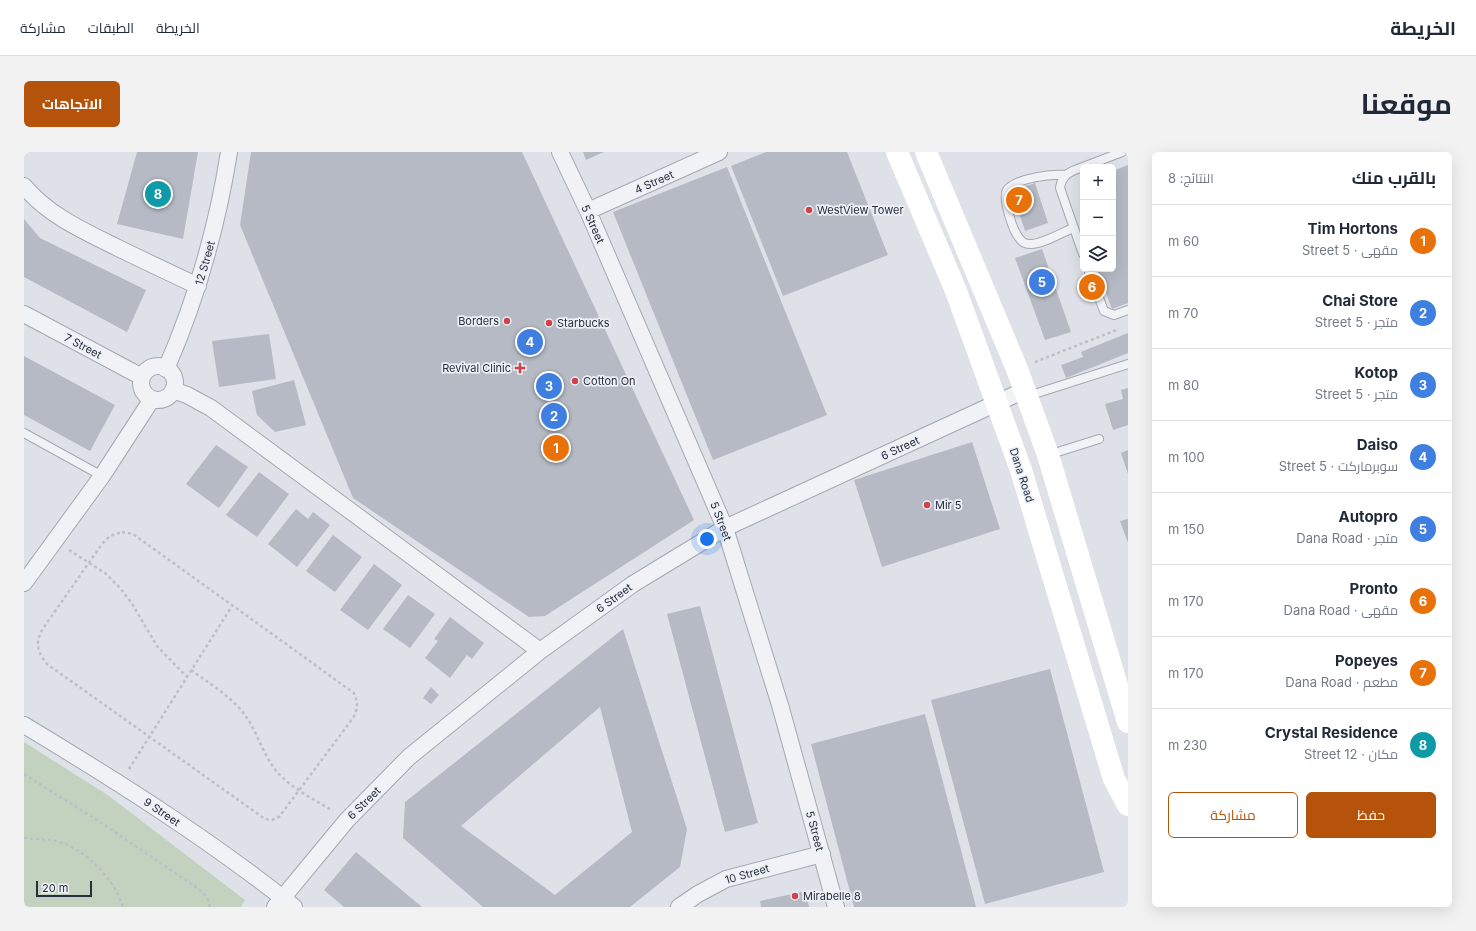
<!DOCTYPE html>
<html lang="ar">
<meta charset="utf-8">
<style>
:root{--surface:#fff;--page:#f2f2f3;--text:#1f2937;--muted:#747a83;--line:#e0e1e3;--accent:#b45309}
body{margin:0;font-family:Inter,Cairo,sans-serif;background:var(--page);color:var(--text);direction:rtl}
.controls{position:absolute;right:12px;top:12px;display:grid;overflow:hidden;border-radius:6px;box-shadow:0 4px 16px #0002}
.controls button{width:36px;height:36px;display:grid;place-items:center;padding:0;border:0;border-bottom:1px solid var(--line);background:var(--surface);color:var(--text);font:20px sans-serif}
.scale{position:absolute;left:12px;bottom:10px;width:56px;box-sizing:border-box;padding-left:4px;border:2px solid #272e3f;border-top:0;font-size:11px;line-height:14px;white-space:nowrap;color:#272e3f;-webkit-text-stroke:3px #edf0f5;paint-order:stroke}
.you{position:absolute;left:683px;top:387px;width:14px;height:14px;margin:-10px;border:3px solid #fff;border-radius:50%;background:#1a73e8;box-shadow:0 0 0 6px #1a73e833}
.badge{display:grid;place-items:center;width:26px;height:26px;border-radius:50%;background:var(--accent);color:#fff;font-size:13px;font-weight:700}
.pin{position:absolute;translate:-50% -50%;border:2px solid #fff;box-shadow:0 1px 4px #0006}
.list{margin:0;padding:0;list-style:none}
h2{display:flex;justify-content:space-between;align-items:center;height:52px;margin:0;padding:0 16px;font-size:17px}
h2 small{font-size:13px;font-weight:400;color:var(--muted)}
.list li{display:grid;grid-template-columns:26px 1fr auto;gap:12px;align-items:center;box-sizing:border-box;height:72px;padding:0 16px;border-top:1px solid var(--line)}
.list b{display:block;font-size:15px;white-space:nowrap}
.list p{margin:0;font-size:13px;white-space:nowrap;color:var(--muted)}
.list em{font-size:13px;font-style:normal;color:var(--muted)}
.actions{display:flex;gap:8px;padding:12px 16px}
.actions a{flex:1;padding:9px 0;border:1px solid var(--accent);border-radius:6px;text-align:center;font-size:14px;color:var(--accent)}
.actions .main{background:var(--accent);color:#fff}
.icon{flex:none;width:22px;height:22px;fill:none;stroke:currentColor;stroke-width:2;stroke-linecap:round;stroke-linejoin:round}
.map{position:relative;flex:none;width:1104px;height:755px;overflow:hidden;direction:ltr;border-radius:6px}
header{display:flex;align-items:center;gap:24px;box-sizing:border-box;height:56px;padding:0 20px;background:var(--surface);border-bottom:1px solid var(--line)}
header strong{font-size:19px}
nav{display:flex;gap:22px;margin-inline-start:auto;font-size:14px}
.intro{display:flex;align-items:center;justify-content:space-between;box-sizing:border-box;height:96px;padding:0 24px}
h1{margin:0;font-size:28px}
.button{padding:10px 18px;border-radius:6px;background:var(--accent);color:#fff;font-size:14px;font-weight:700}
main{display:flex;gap:24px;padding:0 24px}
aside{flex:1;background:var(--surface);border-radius:6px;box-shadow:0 4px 16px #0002}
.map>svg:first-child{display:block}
.green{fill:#c2d2bf}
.building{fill:#b5bac4;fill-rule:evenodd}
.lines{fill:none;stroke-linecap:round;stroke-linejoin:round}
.lane-casing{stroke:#a3a8b2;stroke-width:10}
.street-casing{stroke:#a3a8b2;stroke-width:18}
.path{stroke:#bcbfc6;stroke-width:2.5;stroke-dasharray:3 3;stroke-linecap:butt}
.lane{stroke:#f1f2f6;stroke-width:8}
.street{stroke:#f1f2f6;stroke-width:16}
.secondary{stroke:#fff;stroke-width:22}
.poi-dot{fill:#ce424b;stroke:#edf0f5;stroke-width:1.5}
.labels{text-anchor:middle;stroke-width:3.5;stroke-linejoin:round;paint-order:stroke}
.street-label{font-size:11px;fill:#272e3f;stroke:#edf0f5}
.poi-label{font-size:11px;fill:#272e3f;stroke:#edf0f5;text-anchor:start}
</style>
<header>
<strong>الخريطة</strong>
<nav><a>الخريطة</a><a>الطبقات</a><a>مشاركة</a></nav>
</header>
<div class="intro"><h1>موقعنا</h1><a class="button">الاتجاهات</a></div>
<main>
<aside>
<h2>بالقرب منك<small>النتائج: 8</small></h2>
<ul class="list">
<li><span class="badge" style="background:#e8710a">1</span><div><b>Tim Hortons</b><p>مقهى · 5 Street</p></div><em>60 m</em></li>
<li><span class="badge" style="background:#3f7fe0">2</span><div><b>Chai Store</b><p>متجر · 5 Street</p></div><em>70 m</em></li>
<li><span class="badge" style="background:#3f7fe0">3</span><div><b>Kotop</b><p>متجر · 5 Street</p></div><em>80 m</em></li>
<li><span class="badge" style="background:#3f7fe0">4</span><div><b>Daiso</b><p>سوبرماركت · 5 Street</p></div><em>100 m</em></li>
<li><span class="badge" style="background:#3f7fe0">5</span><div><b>Autopro</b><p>متجر · Dana Road</p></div><em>150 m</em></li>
<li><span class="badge" style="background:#e8710a">6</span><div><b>Pronto</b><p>مقهى · Dana Road</p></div><em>170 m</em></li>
<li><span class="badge" style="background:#e8710a">7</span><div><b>Popeyes</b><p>مطعم · Dana Road</p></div><em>170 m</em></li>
<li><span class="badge" style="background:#0f9aa8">8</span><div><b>Crystal Residence</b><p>مكان · 12 Street</p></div><em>230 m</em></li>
</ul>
<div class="actions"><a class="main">حفظ</a><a>مشاركة</a></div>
</aside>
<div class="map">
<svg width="1104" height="755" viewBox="0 0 1104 755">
<rect width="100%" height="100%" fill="#dee1e8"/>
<!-- green -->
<path class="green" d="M0,590l85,54 136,104 -4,7h-217z"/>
<!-- building -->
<path class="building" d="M113,0h61l-15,87 -66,-15z
M227,0h271l172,368 -149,96 -16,1 -176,-119 -113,-273z
M559,0h21l-18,8z
M742,0h81l41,103 -105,41 -52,-130z
M1104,13v138l-16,6 -15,-40h16v-98z
M703,15l100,248 -114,45 -100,-248z
M1011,31l13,40 -23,8 -13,-40z
M0,67l16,19 106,52 -19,42 -103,-55z
M1018,97l29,83 -26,8 -30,-82z
M1104,181v20l-62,25 -5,-13 22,-8 -2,-5z
M245,182l7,45 -57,8 -7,-46z
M0,204l91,49 -25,46 -66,-36z
M270,228l12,45 -31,7 -18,-17 -5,-24z
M1104,236v37l-15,5 -8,-26 18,-5 -2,-9z
M948,290l28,87 -118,38 -28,-87z
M192,293l32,22 -29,41 -33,-24z
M1104,298v24l-7,-21z
M235,320l30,22 -32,43 -31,-22z
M272,357l12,10 5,-7 17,13 -33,42 -29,-23z
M1104,367v24l-8,-22z
M309,383l29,22 -27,35 -29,-21z
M350,412l28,21 -34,45 -28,-20z
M384,443l27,19 -25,34 -27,-19z
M676,454l58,217 -33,9 -58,-218z
M426,465l34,26 -12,16 -5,-4 -17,23 -25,-20 13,-17 -4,-2z
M599,477l64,200 -7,38 -50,40h-147l-80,-69 2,-36zM576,555l32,125 -77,63 -94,-69z
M1026,517l54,203 -119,32 -54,-204z
M407,535l8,8 -8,9 -8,-6z
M901,562l51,193h-122l-43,-163z
M332,700l66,55h-78l-20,-17z
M782,739l3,16h-48l-1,-6z"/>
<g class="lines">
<defs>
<path id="lane" d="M1059,15c-12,4 -21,7 -23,21l23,66
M1059,15l39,-15
M1041,23c-14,-1 -49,3 -58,15 -5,8 6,42 13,49 2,3 6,5 10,5 11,1 33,-12 43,-16
M1064,117l16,42 10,4 14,-5
M1004,244l100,-32
M0,281l78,43
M1024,303l51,-16"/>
<path id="street" d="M536,0l28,59 137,317 55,177 56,202
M0,34c25,30 60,45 94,62 27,13 54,26 80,38
M564,59l131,-59
M0,162l118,63
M117 231a17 17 0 1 1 34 0a17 17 0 1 1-34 0Z
M142,217c31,-71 51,-141 63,-217
M149,238l14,5 24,13 329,243
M0,431l78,-107 50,-77
M0,573c93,56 185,114 270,182
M251,755l72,-87 62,-63 131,-106 93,-67 92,-56 300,-138
M655,755l19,-13 28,-15 96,-25"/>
</defs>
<!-- lane casing -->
<use href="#lane" class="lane-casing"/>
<!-- street casing -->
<use href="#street" class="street-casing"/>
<!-- path -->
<path class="path" d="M1011,210l84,-33
M98,380l11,2 221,159c4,10 4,16 -1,25l-74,99 -7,3 -7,-1 -218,-155c-11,-13 -12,-23 -3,-37l58,-83 8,-8z
M45,398l36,23 14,14 12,15 26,44 30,31
M167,518c19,14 40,26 54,45 13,18 18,41 33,58 15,16 37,27 55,38
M105,617l103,-163
M0,622l79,50 100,68 5,8 2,7
M0,686c9,1 19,1 28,2 31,6 62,38 71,67"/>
<!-- lane -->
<use href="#lane" class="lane"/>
<!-- street -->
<use href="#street" class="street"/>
<!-- secondary -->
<path class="secondary" d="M873,0l59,139 65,179 93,309 14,26
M902,0l91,217 31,86 80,267"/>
</g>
<!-- markers -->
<g class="poi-dot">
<circle cx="785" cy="58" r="4"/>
<circle cx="483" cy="169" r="4"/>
<circle cx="525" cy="171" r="4"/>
<path d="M494 210h4v4h4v4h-4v4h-4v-4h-4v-4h4z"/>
<circle cx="551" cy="229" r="4"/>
<circle cx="903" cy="353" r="4"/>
<circle cx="771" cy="744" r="4"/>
</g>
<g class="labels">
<!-- street labels -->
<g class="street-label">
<text transform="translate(630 30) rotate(-24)" y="4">4 Street</text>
<text transform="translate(569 72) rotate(66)" y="4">5 Street</text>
<text transform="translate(181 111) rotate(-74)" y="4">12 Street</text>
<text transform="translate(59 194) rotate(28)" y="4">7 Street</text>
<text transform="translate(876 296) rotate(-25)" y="4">6 Street</text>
<text transform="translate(998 323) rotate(72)" y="4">Dana Road</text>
<text transform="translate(697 369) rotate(69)" y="4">5 Street</text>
<text transform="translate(590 446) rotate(-36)" y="4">6 Street</text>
<text transform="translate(340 651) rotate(-45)" y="4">6 Street</text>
<text transform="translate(138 660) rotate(34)" y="4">9 Street</text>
<text transform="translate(791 679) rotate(75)" y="4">5 Street</text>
<text transform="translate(723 722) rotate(-16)" y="4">10 Street</text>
</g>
<!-- poi labels -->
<g class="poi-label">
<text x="793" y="62">WestView Tower</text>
<text x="475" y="173" text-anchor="end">Borders</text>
<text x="533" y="175">Starbucks</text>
<text x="487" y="220" text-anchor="end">Revival Clinic</text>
<text x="559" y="233">Cotton On</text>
<text x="911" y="357">Mir 5</text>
<text x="779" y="748">Mirabelle 8</text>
</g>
</g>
</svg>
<div class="controls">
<button>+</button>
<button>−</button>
<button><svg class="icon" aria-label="layers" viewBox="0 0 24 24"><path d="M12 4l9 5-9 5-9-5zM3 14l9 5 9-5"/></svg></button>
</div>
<div class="scale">20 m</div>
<div class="you"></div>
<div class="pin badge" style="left:532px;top:296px;background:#e8710a">1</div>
<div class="pin badge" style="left:530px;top:264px;background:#3f7fe0">2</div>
<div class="pin badge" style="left:525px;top:234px;background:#3f7fe0">3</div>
<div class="pin badge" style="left:506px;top:190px;background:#3f7fe0">4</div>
<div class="pin badge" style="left:1018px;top:130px;background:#3f7fe0">5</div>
<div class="pin badge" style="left:1068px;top:135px;background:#e8710a">6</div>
<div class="pin badge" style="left:995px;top:48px;background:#e8710a">7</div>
<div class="pin badge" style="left:134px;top:42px;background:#0f9aa8">8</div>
</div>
</main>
